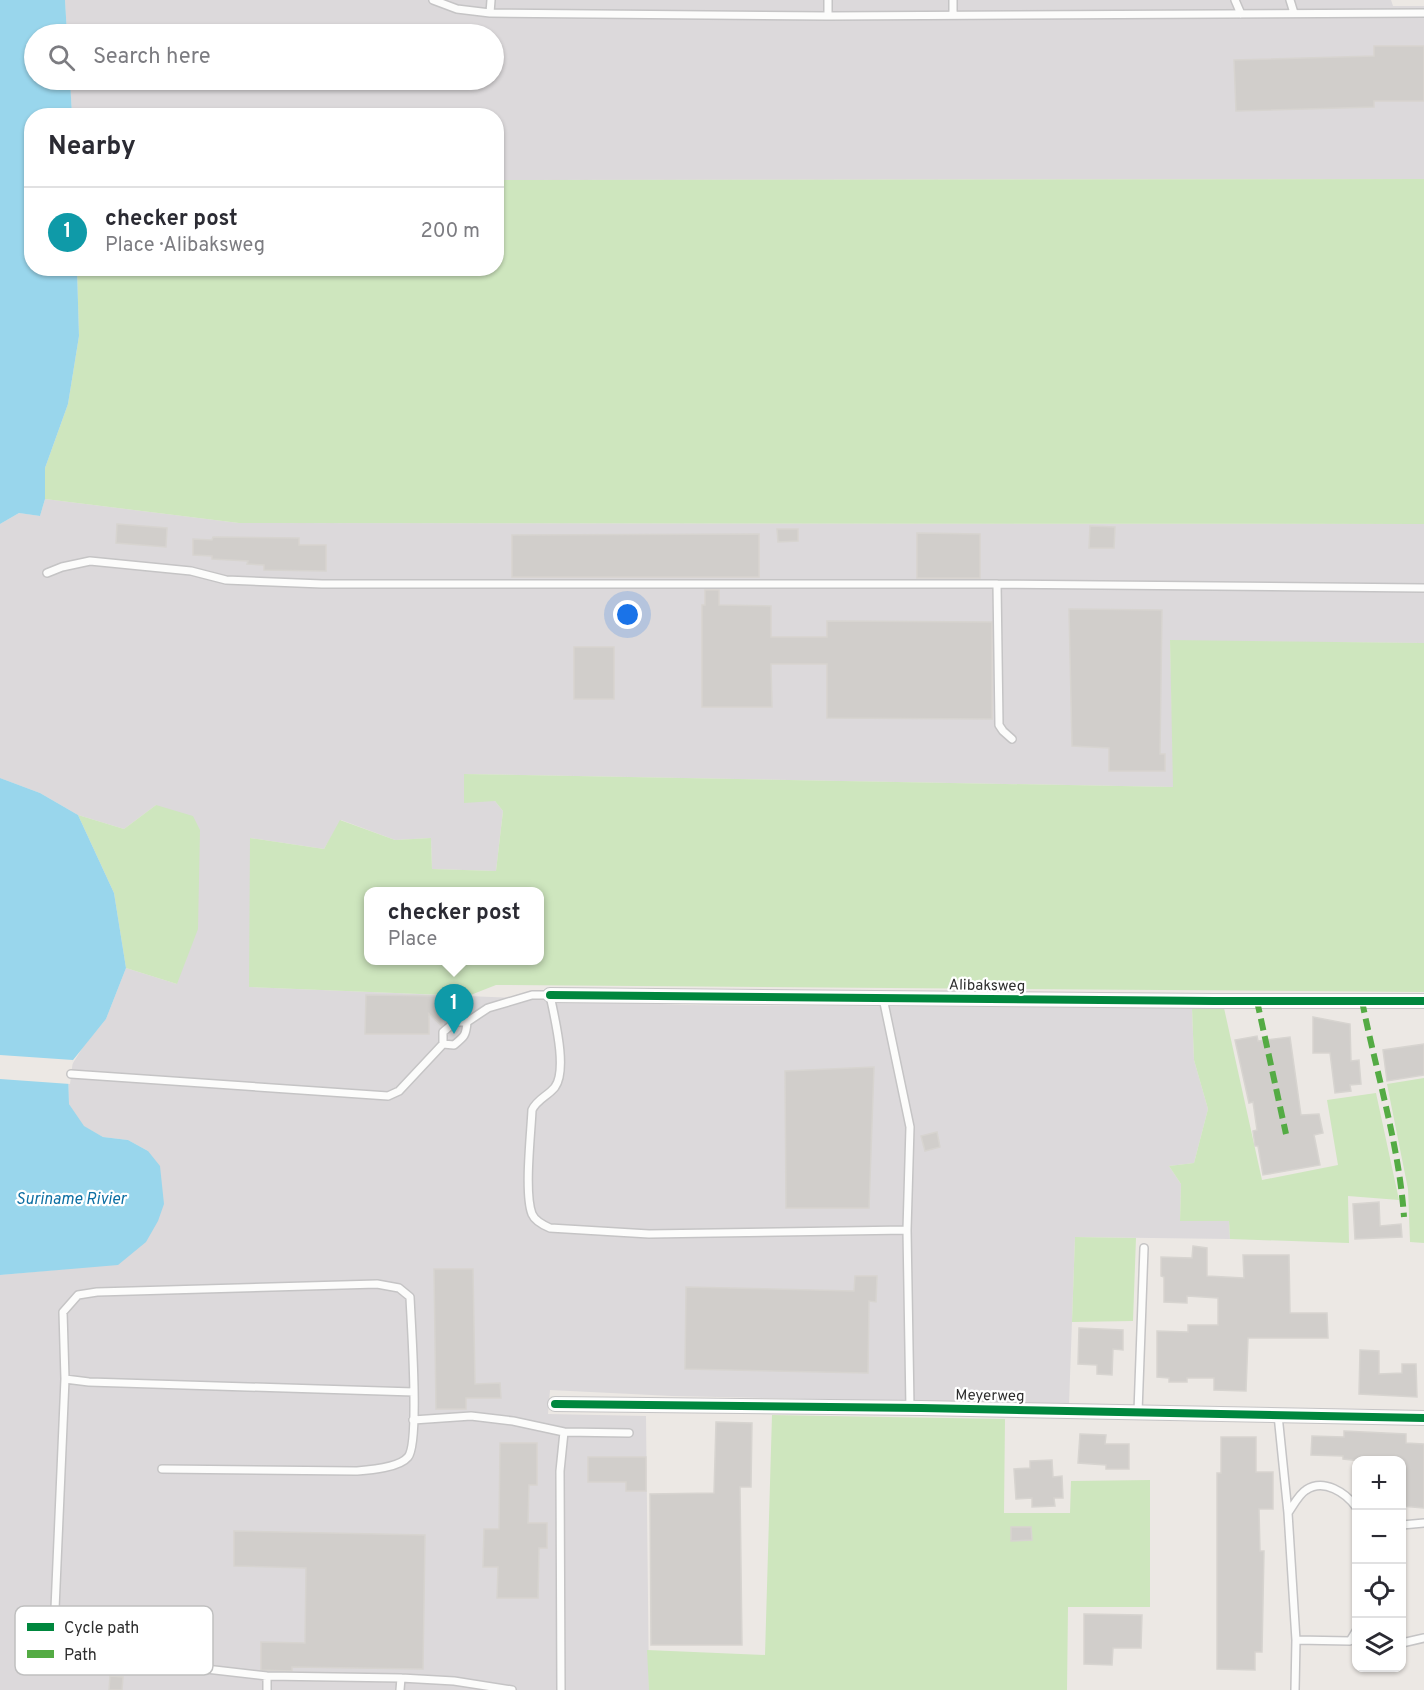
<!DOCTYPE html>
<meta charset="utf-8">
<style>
:root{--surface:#fff;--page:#f2f2f3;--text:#2b2b33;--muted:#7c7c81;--line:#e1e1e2;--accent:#706f6e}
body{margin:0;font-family:Overpass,sans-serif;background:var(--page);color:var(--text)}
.controls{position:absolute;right:18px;bottom:18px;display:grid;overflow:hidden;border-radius:12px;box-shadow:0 2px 4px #0004}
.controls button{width:54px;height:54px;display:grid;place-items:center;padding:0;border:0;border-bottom:2px solid var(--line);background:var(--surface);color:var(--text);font:30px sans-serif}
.you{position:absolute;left:628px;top:615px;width:21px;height:21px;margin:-15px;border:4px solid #fff;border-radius:50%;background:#1a73e8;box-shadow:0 0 0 9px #1a73e833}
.badge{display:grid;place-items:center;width:39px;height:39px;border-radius:50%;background:var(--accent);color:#fff;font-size:20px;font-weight:700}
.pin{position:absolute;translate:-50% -50px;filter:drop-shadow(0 2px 3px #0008)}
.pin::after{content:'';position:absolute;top:32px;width:21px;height:18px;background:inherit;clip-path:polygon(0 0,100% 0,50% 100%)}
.popup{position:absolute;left:364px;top:887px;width:180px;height:78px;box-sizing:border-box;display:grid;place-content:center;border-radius:12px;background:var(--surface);filter:drop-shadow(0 2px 4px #0005);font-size:20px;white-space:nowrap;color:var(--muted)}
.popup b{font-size:22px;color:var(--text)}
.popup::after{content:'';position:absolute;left:50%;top:100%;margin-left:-12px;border:12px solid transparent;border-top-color:var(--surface)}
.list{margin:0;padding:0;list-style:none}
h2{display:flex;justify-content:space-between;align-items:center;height:78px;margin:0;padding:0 24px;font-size:26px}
h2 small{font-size:20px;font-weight:400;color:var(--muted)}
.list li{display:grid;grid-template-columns:39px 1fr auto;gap:18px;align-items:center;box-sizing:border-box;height:90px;padding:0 24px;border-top:2px solid var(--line)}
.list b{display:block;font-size:22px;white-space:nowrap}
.list p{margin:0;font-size:20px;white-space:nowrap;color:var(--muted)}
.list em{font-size:20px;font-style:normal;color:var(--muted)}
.icon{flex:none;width:33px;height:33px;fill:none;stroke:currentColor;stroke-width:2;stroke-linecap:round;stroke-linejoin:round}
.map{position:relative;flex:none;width:1424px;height:1690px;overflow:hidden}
.search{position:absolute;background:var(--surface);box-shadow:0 2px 4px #0004;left:24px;top:24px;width:480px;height:66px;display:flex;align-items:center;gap:15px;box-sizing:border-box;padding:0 21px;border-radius:33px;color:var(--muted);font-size:22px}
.panel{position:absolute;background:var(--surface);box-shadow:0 2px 4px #0004;left:24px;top:108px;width:480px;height:168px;border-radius:24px}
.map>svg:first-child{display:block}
.industrial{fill:#dcd9db}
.green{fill:#cee6be;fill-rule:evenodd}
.water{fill:#99d6ec}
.pier{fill:#ece8e4}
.building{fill:#d1cecb;stroke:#d7d4d0;stroke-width:1.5}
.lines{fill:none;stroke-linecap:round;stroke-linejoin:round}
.lane-casing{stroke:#c5c4c5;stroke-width:10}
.street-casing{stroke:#c5c4c5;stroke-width:16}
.lane{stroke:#fcfcfb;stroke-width:7}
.street{stroke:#fcfcfb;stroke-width:14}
.quiet{stroke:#54ab44;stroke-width:6;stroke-dasharray:12 6;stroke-linecap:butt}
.cycleway-casing{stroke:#fff;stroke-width:11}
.cycleway{stroke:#00873e;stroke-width:8}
.labels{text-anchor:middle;stroke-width:4.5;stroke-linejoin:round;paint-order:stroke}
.street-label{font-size:15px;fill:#2e2e2e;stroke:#fff}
.water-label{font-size:16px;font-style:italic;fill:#0d6fa3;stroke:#fff}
.key{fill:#fff;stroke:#c0c0c0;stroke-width:1.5}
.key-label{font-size:16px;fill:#2e2e2e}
</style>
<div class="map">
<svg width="1424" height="1690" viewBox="0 0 1424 1690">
<rect width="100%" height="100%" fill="#ece8e4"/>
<!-- industrial -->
<path class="industrial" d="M65,0h1326l2,6h31v173l-927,1 -1,-64 -424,-1 -2,-35h424v-46h-427z
M45,499l194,24 1185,1v119l-254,-2 4,146 -710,-13 31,27 8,10 -7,60 -64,-2 -1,-31 -36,2 -54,-20 -17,29 -74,-11v149l436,18 506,3 2,52 14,49 -14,54 -25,3 12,18 -1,36 49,1 1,18 -155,-2 -6,168 -397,-9 -122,-6 -2,24 98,2 3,274h-649v-415l65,-6 83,-118 -20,-11 -25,-3 -20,-11 -14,-22 -1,-33 15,-24 23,-28 20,-51 51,16 -21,-179 -32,24 -46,-14 -38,-22 -40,-15v-254l19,-11 21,3z"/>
<!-- green -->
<path class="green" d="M1424,179v345l-1185,-1 -194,-24v-31l23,-64 11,-68 -2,-67 419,-1 1,-88z
M1170,640l254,3v349l-928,-7 -28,11 -219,-9 1,-149 74,11 16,-29 55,20 36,-2 1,31 64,2 7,-60 -8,-10 -31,2v-29l709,13zM368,892h172v68h-172z
M156,805l37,11 7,14 -2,99 -21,55 -51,-16 -12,-75 -36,-78 46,14z
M1192,1008h32l38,172 76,-15 -11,-65 49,-7 23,107 -51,-4 1,47 -119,-4 -1,-18h-49l1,-37 -12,-18 25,-3 14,-54 -14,-49z
M1424,1078v165l-14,-1 -2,-53 -21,-105z
M1075,1237l61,1 -3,83 -61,1z
M772,1415l233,4 -1,94h66l1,-32 79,-1v127h-82l-1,83h-418l-2,-40 118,5z"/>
<!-- water -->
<path class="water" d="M0,0h65l2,34h-33v46h36l2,35 -40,1v152l45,1 2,67 -11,68 -23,64v31l-5,17 -21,-3 -19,11z
M0,778l40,15 38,22 36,78 12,75 -20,51 -33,41 -5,11 1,33 15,22 19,11 25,3 20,11 12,15 4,38 -6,17 -12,21 -28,23 -118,10z"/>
<!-- pier -->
<path class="pier" d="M0,1055l73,5 -3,24 -70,-5z"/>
<!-- building -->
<path class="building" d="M1374,46h50v55h-50v6l-138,4 -2,-51 140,-4z
M117,524l50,4 -1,19 -50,-4z
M1090,526l25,1 -1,21h-25z
M777,529h21v12l-20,1z
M917,533l63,1v44h-63z
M759,534v43h-247v-42z
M213,537l86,1v7h27v26l-62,-1v-5l-17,-1 1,-3 -36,-2v-3l-19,-1v-16l19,1z
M705,590h14v15l52,1v31h56v-16l165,1v97l-165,-1v-54h-56l1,43h-70v-102h3z
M1069,609l93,1 -2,144h5v17h-56v-23l-37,-2z
M574,647h40v52h-40z
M366,995l76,1v30l-13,-12v20h-64z
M1313,1017l37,7 1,37 8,-1 2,24 -11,1 1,6 -16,2 -5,-40h-17z
M1257,1036l1,5 32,-4 11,78 18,-1 4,19 -9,2 6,30 -57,10 -5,-29h-3l-2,-15 4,-1 -4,-28 -4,1 -14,-63z
M1424,1044v31l-37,6 -4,-31z
M874,1067l-5,141h-83l-1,-137z
M937,1132l3,15 -15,4 -4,-15z
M1379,1202l1,24 21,-2 1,13 -47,2 -2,-35z
M1193,1246l14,2v28l37,2 -1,-23h46l1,58h37l1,25h-80l-2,53 -32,-1v-12h-27v4h-18v-4l-12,-1v-46l31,1v-7h30v-27l-31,-2v7l-23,-1v-25l-3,-1v-19l31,1z
M434,1269h39l2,115 25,-1 1,15h-35v11h-30z
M855,1276h22l-1,26 -7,-1 -1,72 -183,-4 1,-82 168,4z
M1079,1328l44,2v20l-10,-1 -1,26 -15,-1v-9l-19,-1z
M1360,1350l19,1v23l23,-1v-9h14l1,33 -58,-3z
M716,1422l36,1 -1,64h-11l2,158h-91l-1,-151 64,-1z
M1344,1431l62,3v9l18,1v64l-23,-2v-45h-39l-19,-2v-3l-32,-1 1,-19 32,1z
M1080,1434l26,1 -1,9h24v25h-23v-4l-28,-2z
M1221,1437h35v35h17v37h-14l1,42h4l-2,101h-7v18l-38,-1v-196h4z
M500,1443h37v42h-8l-1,38h19v25h-8l-1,50h-41l1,-31h-15l1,-38h15z
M588,1457h58v34h-20v-9h-38z
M1052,1460l1,17 9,-1 1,22h-9l1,8 -23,1v-9l-16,1 -2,-30 16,-1v-7z
M1011,1527h20l1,13 -21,1z
M234,1531l191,4 -2,134 -131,-2v4l-31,-1v-28l44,1 1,-75 -72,-2z
M1084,1614l58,1 -1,33h-28l-1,17 -28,-1z
M111,1627l16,1v4l22,1v19h-39z
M110,1676l13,1 -1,13h-13z"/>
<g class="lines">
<defs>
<path id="lane" d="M433,0l24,9 33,4 338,3 596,-3
M828,0v16
M1235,0l6,14
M1290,0l4,13
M490,13l1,-13
M953,15v-15
M47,573l15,-6 28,-6 101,10 35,9 96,4h675l427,4
M997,584l2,141 4,6 9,8
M883,998l27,129 -3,103 3,177
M443,1044l11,1c10,-8 12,-9 13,-23
M71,1074l317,22 11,-5 44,-47v-12l12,-10h12l21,-14 44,-13h18c4,21 18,74 5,92 -7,9 -18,12 -23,23 -1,24 -8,83 0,104 3,7 11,11 18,14l99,6 258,-4
M65,1379l-10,230 3,24 11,19 11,6 17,4h48l122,14 134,2 53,3 58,9
M1138,1412l6,-164
M1278,1415l10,98
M413,1420l58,-4 42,5 51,11
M162,1469l194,2c13,-1 43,-3 52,-14 12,-14 3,-134 2,-160l-11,-9 -22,-4 -280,8 -19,3 -15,17 2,67 24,3 325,10
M1402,1525l22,-2
M1296,1640l-8,-127c5,-7 11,-19 18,-23 18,-12 40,3 50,17
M1402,1643l22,-5
M267,1676v14
M400,1690l1,-12
M561,1690l-1,-219 4,-39 65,1
M1295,1690l1,-50 54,1 6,-10"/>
<path id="street" d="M550,995l664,6h210
M555,1404l366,4 503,10"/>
</defs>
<!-- lane casing -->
<use href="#lane" class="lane-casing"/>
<!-- street casing -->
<use href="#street" class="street-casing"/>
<!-- lane -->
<use href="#lane" class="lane"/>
<!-- street -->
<use href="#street" class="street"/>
<!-- quiet -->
<path class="quiet" d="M1257,1001l29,133
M1362,1001c14,71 37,143 42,216"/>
<defs>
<path id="cycleway" d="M550,995l664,6h210
M555,1404l366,4 503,10"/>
</defs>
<!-- cycleway casing -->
<use href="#cycleway" class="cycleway-casing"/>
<!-- cycleway -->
<use href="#cycleway" class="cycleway"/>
</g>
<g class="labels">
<!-- street labels -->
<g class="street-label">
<text transform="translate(987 985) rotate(1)" y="5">Alibaksweg</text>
<text transform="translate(990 1395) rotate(1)" y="5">Meyerweg</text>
</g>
<!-- water labels -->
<g class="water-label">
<text x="71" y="1204">Suriname Rivier</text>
</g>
</g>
<!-- legend -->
<rect x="15" y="1606" width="198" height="69" rx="9" class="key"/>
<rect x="27" y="1623" width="27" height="8" fill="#00873e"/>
<rect x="27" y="1650" width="27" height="8" fill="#54ab44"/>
<g class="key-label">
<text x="64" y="1633">Cycle path</text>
<text x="64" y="1660">Path</text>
</g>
</svg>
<div class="controls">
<button>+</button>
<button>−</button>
<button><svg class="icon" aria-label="locate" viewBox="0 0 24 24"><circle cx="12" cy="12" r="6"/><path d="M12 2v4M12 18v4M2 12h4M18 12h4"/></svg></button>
<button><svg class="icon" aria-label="layers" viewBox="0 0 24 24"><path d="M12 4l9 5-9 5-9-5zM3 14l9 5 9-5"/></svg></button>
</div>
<div class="you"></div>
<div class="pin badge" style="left:454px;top:1034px;background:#0f9aa8">1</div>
<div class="popup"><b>checker post</b>Place</div>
<div class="search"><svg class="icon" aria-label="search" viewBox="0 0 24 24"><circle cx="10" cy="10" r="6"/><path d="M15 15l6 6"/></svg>Search here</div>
<section class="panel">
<h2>Nearby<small></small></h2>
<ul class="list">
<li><span class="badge" style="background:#0f9aa8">1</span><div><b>checker post</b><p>Place · Alibaksweg</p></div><em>200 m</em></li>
</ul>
</section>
</div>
